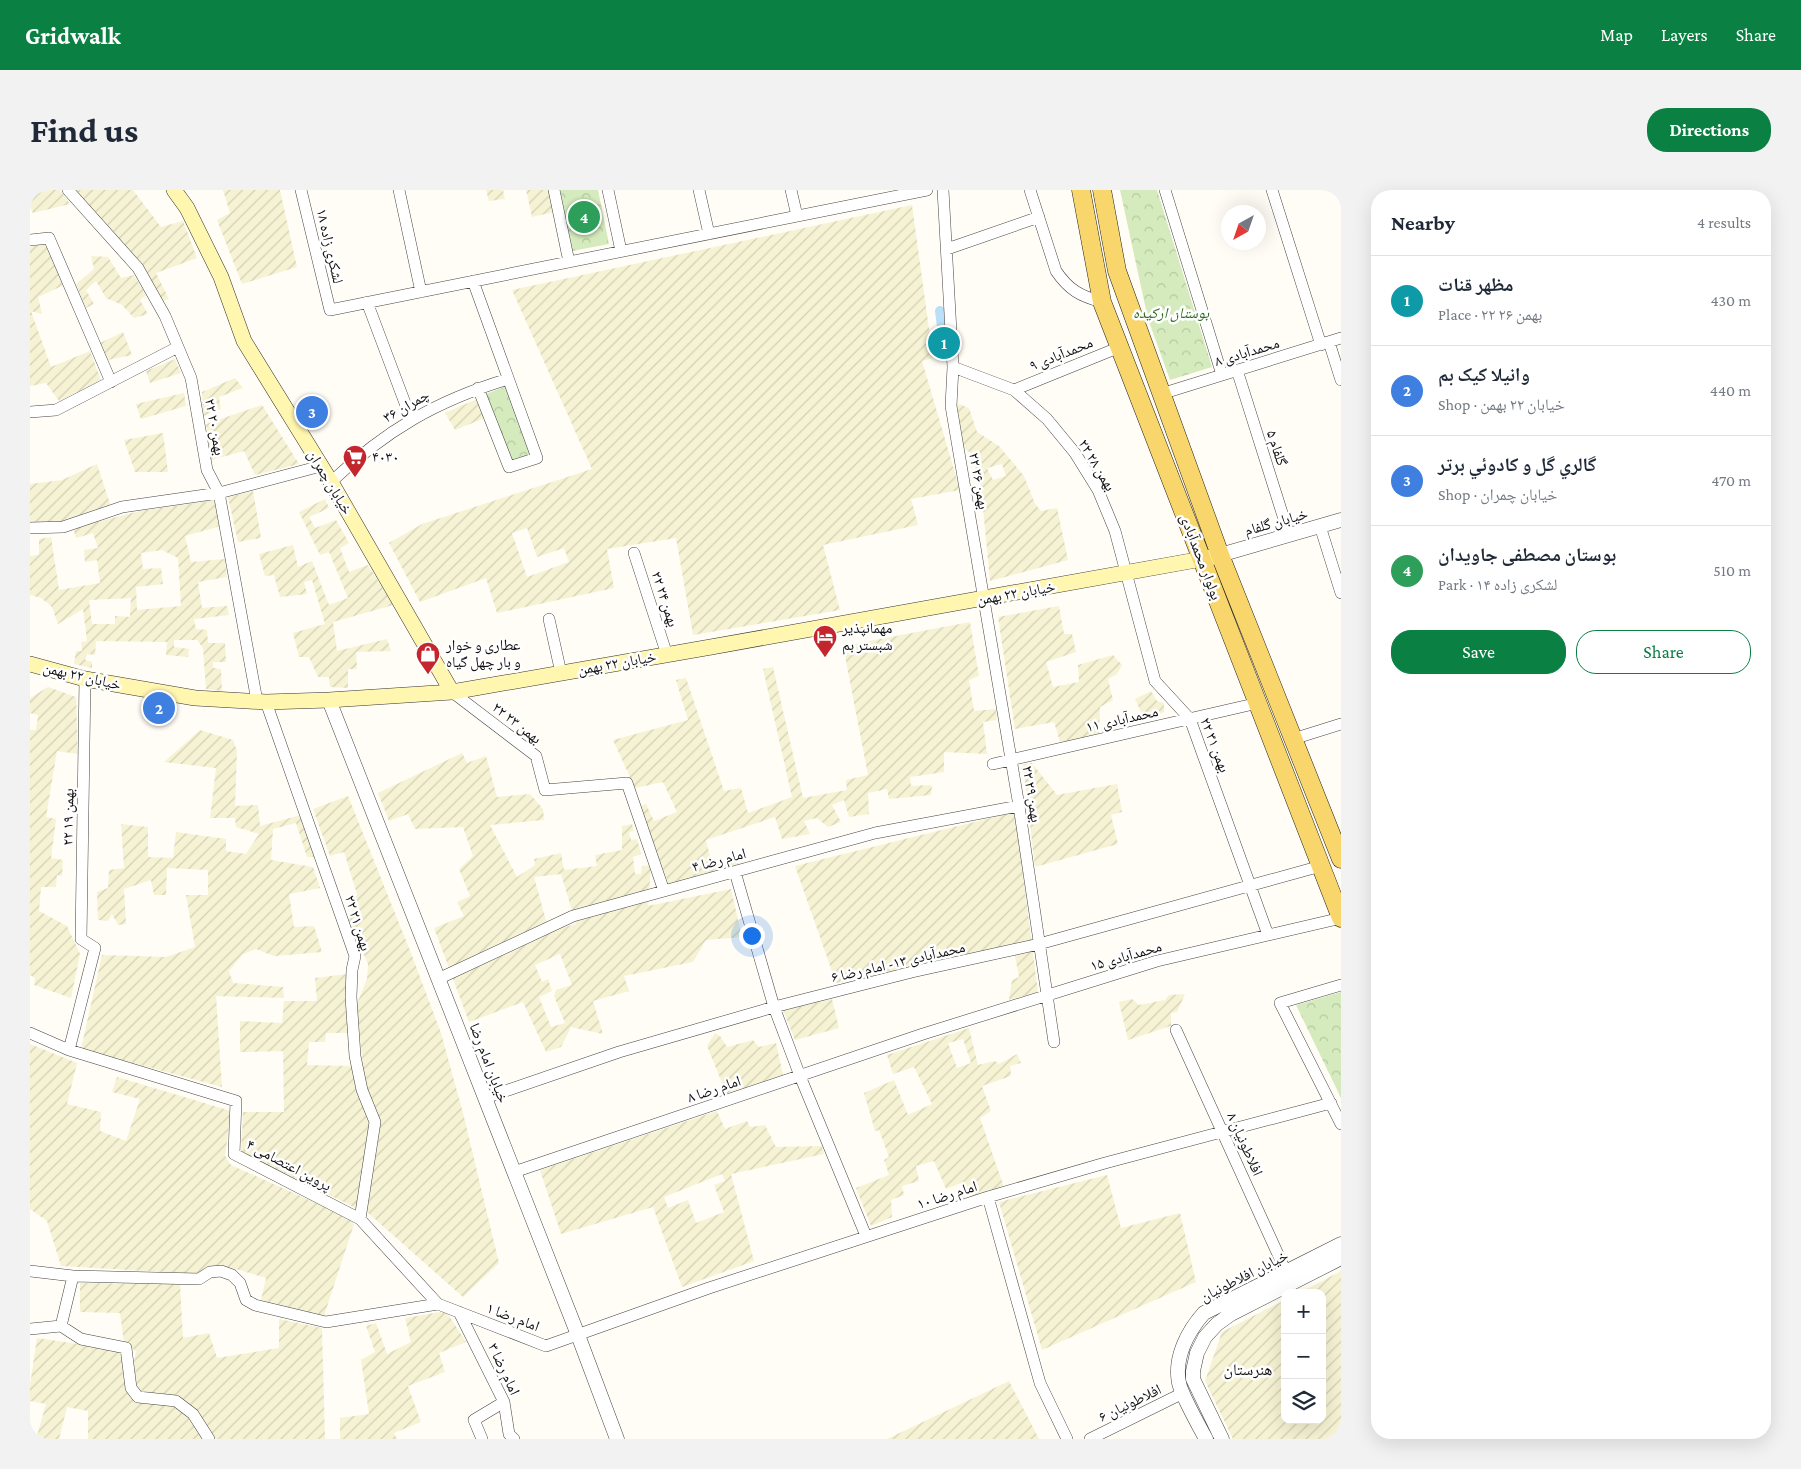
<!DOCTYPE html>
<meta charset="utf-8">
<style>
:root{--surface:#fff;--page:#f2f2f3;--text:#1f2937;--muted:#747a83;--line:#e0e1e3;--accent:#0b8043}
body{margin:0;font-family:"Crimson Pro","Noto Naskh Arabic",serif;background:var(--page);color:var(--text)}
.controls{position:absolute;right:15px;bottom:15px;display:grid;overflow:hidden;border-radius:10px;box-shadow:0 5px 20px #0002}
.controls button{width:45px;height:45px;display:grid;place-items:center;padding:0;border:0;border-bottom:1px solid var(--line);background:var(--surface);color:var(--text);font:25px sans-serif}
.compass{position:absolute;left:1191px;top:15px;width:45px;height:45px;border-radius:50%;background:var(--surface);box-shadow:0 5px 20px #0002;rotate:220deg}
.you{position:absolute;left:721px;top:745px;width:18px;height:18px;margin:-12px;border:4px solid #fff;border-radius:50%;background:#1a73e8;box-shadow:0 0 0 8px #1a73e833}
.badge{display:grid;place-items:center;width:32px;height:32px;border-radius:50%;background:var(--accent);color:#fff;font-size:16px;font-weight:700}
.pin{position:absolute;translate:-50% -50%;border:2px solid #fff;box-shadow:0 1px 5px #0006}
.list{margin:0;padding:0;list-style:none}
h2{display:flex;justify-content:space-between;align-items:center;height:65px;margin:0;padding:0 20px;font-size:21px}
h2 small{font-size:16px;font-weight:400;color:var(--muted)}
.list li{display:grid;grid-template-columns:32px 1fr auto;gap:15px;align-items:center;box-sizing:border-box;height:90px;padding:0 20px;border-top:1px solid var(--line)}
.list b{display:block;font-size:19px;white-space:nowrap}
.list p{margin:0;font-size:16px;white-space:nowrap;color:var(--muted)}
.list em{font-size:16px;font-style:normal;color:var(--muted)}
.actions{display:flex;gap:10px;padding:15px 20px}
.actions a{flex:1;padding:11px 0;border:1px solid var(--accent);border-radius:20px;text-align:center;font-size:18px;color:var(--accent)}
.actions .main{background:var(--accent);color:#fff}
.icon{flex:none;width:28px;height:28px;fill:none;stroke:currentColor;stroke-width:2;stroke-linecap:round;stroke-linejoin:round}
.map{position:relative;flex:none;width:1311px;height:1249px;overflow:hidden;border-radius:20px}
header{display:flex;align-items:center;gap:30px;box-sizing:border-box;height:70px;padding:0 25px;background:var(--accent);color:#fff}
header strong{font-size:24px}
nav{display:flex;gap:28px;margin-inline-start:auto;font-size:18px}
.intro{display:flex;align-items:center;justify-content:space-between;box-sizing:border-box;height:120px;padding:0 30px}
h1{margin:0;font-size:35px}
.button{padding:12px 22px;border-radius:20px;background:var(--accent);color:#fff;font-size:18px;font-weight:700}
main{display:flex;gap:30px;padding:0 30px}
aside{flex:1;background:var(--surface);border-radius:20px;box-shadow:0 5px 20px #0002}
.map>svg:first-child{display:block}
.farmland{fill:url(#farmland-furrows);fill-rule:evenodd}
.park{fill:url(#park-crowns)}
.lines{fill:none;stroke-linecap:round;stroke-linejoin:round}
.canal{stroke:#b9e0f7;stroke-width:10}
.minor-casing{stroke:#444;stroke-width:12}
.tertiary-casing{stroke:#444;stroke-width:15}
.secondary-casing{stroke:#333;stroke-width:16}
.primary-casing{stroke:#222;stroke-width:19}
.minor{stroke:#fff;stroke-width:11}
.tertiary{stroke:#fff;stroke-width:14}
.secondary{stroke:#fff6b0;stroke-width:15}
.primary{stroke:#f9d66b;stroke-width:18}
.labels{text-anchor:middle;stroke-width:5;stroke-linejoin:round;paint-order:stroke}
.street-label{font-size:15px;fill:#111;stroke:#fff}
.park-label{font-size:15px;font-style:italic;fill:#2f6b1f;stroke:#fff}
.poi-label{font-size:15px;fill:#111;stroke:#fff;text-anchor:start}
.neighbourhood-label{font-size:16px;fill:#111;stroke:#fff}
</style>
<header>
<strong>Gridwalk</strong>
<nav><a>Map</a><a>Layers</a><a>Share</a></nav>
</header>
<div class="intro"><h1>Find us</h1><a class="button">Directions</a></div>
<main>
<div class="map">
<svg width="1311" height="1249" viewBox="0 0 1311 1249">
<defs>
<pattern id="farmland-furrows" width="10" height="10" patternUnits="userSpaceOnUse" patternTransform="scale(1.25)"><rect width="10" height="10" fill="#f6f3d4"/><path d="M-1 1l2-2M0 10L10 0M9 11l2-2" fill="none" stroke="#d2cfb5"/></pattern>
<pattern id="park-crowns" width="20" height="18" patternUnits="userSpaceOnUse" patternTransform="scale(1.25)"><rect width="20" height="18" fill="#d5ebbd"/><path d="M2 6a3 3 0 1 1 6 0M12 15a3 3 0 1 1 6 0" fill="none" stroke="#b6c8a1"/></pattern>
</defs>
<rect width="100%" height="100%" fill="#fffdf5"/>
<!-- farmland -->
<path class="farmland" d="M0,0h30l10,14 -37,9 -3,-6z
M44,0h59l28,37 22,-6 14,37 -41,15 13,26 -8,3 -20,-37 -34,-41z
M193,0h57l17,77 -55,17 -25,-64 13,-7z
M456,0h17l2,9 -16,2z
M496,0h23l5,22 -22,5z
M882,15l21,153 -11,3 38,129 -49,9 7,26 -95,20 17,65 -147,25 -17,-97 -69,11 7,39 -117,25 -11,-35 -66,24 -31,-59 33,-19 170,-55 -80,-179zM497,338l10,29 27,-9 5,14 -42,15 -15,-44z
M17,53l17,42 -26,12 4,17 -11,-3 20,56 39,-16 11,29 -42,21 -13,-18 -16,3v-139z
M61,66l17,1 13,21 13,-3 12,20 -6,5 8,14 -14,4 -12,-13 -16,-7 -10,-17 -10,9 8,14 -8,4 -10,-24 18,-15z
M93,142l9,23 -24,5 -8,-17z
M145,169l6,14 -31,10 -4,-12z
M205,188l8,10 -24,9 2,12 -18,7 -1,-24z
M154,203l2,13 -45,13 -5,-15z
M447,209l8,19 -30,12 -10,-17z
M924,212l15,6 8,24 22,14 25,30 11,28 6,7 16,-3 11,52 -78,21 -9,-94 -10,-34 -9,-6zM972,274l4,12 -13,4 -6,-12z
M232,215l37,59 -44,11 -11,-24 -33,9 -5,-36z
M133,243l5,39h-33l-11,-32z
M67,274l14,43 -49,16h-32v-39l32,-4z
M223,301l8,47 -23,4 -10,-45z
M295,309l4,9 -20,9 6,11 21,-8 13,23 -9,5 9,24 19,-7 25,40 -60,17 4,29 50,-12 4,12 -35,1 1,17h-9v19l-18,-1 -1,-10h-11l-9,-20h-10l-6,-24 32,-9 -13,-44 -8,2 3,12 -27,3 -6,-22 -9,1 -6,-22 34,-9 5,22 14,-6 17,44 19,-7 -19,-46 -9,3 -21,-43z
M185,310l6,26 -36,10 6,26 34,-3 2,18 -29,5 4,26 25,-2 2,9 -35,4 2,10 11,1 1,13h17l1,19h-13v6l8,1 1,22 -16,-2 -3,-41 -6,-8h-23v7l15,2 -1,8 -22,-2 1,-13 -71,-1 -1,14 -8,-1 -2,6 7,2v6l-18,-4 2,-13h6l-1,-9 6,-1 -4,-32 -25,15 -6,-17 -11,-9 -11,-3v-39l9,-1v-16l12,-2 8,53 41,-7 -3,-23 -12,2 -1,-12 14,-2 -5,-15 -17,5 -3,-10 67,-17zM132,360l16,8 3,48 -44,4 -1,-23 27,-3 -2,-16 -18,1 -2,-16zM101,408l-1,19 -15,-1v8h-23l-3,-24z
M1029,416l5,28h8l4,18 -30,10 7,25 26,-5 -1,-17 35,-10 9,10 -5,9 -9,5 5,21 -13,7 -1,26 -13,5 -25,7 -7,-23 -39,7 -17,-112z
M940,432l9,54 -10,4 5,31 22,-2 1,11 -14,2 4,32 -43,-2v20l-34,5 1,9 21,-1 -1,10 -42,4 -2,-10 -19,4 1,21 -20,3 -5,-17 -12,5 9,17 -13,5 -11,-9 -13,3 6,13 -28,5 -7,-22 -69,23 6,25 27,-5 1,7 -71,18 -29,-79 6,-2 8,17 23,-9 -14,-30 -28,6 -22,-48 75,-20 -12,-40 10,-2 38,113 17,-3 7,25 44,-16 -29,-128 10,-2 30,131 44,-8 -1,-10 22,-5 -25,-129z
M18,497l28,10 2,57 -21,-3 -11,66 10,2 -5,39 12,2 -1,16 -5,-1 -1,12h-15l-2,24 28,15 13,28 -9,44 -37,-13 1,-7 -5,-3v-245h6l2,-15 -8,-2v-15z
M1121,501l6,10 7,2v9l-19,9 -10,-22z
M170,540l33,10 4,11 -2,55 23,-1 2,21 41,-11 14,42h-8l-11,-34 -23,6 -2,31 42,7 7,21 -31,6 5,33 20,-1 8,26 -48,4 -18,-7 -13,5 -14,17 4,12 50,4 1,11 -68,-2 6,91 -141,-38 21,-94 64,2 29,-10 -9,-52h22v-25l-41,-2 -1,27h-12l-3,-15 -27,9 2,35 -8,1 -6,-11 -4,7 -10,-1 -1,-28 11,-4 1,-18 15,-2 -3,-44 27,3v30l25,1 3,-26 50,7v12l20,3 13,-20 -23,-7 -1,-9h-25l6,-50 -52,-6z
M432,563l5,10 19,-7 11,41 33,-3 13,15 1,11 -54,5 27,52 18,-12 -1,-6 27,-6 3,17 33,-4 -2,-11 27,-5v-24l10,-2 2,7 -5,1 2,8 6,-1 4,15 -8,3 2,17h6l1,-8 9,-1 -3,41 83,-17 11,48 -36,3 -13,22 -69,14 5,15 -36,10 10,33 -32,-7 -10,20 -15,5 -23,-50 -54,20 -35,-94 30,-12 -7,-14 13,-6 -11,-27 14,-13 -10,-29 -48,2 -7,-15 -19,7 -11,-28zM531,684l15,50 -27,7 -15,-54zM530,764l12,31 -16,5 -2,6 11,27 -14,4 -12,-30 13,-6 -4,-12 -6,3 -7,-17z
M1002,573l25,32 60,-11 5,28 -11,3 7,29 -83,23 -12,-103z
M318,606l63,157 30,80 22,80 36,150 -36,34 -96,-85 13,-83 -14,-41 -10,-82 11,-27 1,-15 -19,-43 8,-27 -13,-42 -14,4 -17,-47z
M985,622l23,180 -29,8 3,-20 7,-3 -6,-31 -177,37 -41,-117z
M317,784l2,59h-23l-1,9h-16l-2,23 45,1 18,58 -10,86 -119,-58 2,-40h41l-1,-61 -43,1v-31l42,2 2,-22h33l-2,-23z
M1155,804l-8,18 -6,1v13l-43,14 -9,-38 13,-3 7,6 26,-5 4,-5z
M802,809l7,29 -44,12 -12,-30z
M939,838l9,37 17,-4 4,3 18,-10 4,9 -11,3 1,10 -29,10 9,25 -11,7 24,69 -34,11 -6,-16 -18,7 -12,-28 -18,5 3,15 -17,5 2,9 -13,5 1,17 -21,9 -15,-38 33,-13 -5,-15 5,-3 -10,-27 -4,1 -11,-38 30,-13 14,35 24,-11 -18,-37 -21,7 -6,-19zM933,849l8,24 -14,5 -9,-25z
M685,843l5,3 7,11 26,-7 6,7 17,-4 7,32 -56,20 -20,-49z
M0,854l47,19 -10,41 34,8 -1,19 26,10 14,-42 -28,-7 5,-15 114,34 -6,45 6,9 116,52 7,7 -30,92 -63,-16 5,-22 -30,-9 -26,-3 -13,8 -136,-8 -14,-45 -17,-12z
M687,921l8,18 22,-8 3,6 15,-2 11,22 46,-1 2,8 -93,20 23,87 -72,26 -29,-80 -92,27 -21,-64zM692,984l3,7 -11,4 10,27 -28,11 -8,-23 -20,8 -4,-11z
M1077,985l14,53 59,-15 16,69 -154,68 -43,-148z
M1311,1081v168h-108l-28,-58 17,-49 63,-32v120h37v-127h-23z
M50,1093l100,1 3,54 26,-5 8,25 62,-10v-29l43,9 3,111h-111l-22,-33 -18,-9 -37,-7 -3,-28 2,-11 -12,-8 -4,-30 -40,-1z
M416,1121l20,31 -27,11 6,19 -37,14 13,36 -27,11 3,6h-57v-21l29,-4 -8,-54 14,-8 -9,-26 10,-3 11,31 24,-12 -6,-24z
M7,1148l82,12 5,12 3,28 51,15 17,17 9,17h-116v-28l-21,-4 -8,32h-23l10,-35 -16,-3v-16z
M979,1191l30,58h-152z"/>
<!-- park -->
<path class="park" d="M530,0h38l11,54 -37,7z
M1090,0h37l55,177 -42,13 -22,-61z
M476,196l26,69 -20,8 -26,-69z
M1311,802v106l-45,-93z"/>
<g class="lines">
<!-- canal -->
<path class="canal" d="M910,121l4,32"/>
<defs>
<path id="minor" d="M38,0l70,78 27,48 26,62 16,92 12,23 38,208
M271,0l29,120 597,-120
M369,0l22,102
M524,0l15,72
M578,0l13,61
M669,0l10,44
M761,0l6,26
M913,0l10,177 -2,39 68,400 35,236
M1000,0l26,81c13,19 24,25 46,31
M1135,0l57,185
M1242,0l49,155
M0,50l19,-2 62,144
M917,59l92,-32
M443,91l64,177 -28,9 -31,-79
M337,112l44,117
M1299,152l12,38
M923,177l61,23 33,29 28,34 23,37 17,41 40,150 35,38 78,216
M1207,180l52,165
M984,200l106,-43
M1131,204l180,-56
M0,222l26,-2 122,-63
M301,292c55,-52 105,-81 177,-103
M1290,336l21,67
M0,338l33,-1 59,-20 97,-14 102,-27
M604,363l33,102
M519,429l12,54
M422,502l84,64 9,34 82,-7 37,108
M236,512l89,254 -3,14 -1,27 4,59 7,34 13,32 -15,97
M1263,549l48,-15
M963,574l265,-61
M705,682l39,135 26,69 66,160
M408,789l135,-63 302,-83 144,-27
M1311,795l-61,18 61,121
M1146,840l110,242
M0,843l39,17 167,51 -2,53 126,65 78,85 108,42 163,-58 279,-91 117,-34 226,-60
M39,860l26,-102 -14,-9 4,-260
M455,908l134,-46 155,-45 138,-35 127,-28 282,-78
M484,982l409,-138 234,-73 184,-43
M958,1007l52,186 27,56
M0,1081l43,5
M429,1122l45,90 5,32 5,5
M31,1136l20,13 45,9 5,40 7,9 38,4 17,13 16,25
M0,1139l31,-3 12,-50 126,3 11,-7 11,-1 11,4 8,8 6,17 9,5 71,17 112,-18
M452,1249l-8,-19 30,-18
M1060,1249l93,-46"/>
<path id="tertiary" d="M1190,365l121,-35
M299,510l249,635 39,104
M1176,1249c-7,-13 -24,-43 -27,-56 -5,-25 8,-51 25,-70l137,-69
M1192,1249l-29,-60v-8l4,-18 8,-16 12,-13 14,-10 110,-56"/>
<path id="secondary" d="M144,0l13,18 34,69 23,64 87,141 121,210
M0,474l55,15 110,19 71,4 63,-2 123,-8 259,-45 502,-90"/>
<path id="primary" d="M1051,0l21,112 239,616
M1072,0l15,81 103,284 121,304"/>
</defs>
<!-- minor casing -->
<use href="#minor" class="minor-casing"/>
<!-- tertiary casing -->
<use href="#tertiary" class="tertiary-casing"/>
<!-- secondary casing -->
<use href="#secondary" class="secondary-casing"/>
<!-- primary casing -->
<use href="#primary" class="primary-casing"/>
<!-- minor -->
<use href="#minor" class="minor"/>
<!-- tertiary -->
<use href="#tertiary" class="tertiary"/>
<!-- secondary -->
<use href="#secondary" class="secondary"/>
<!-- primary -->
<use href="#primary" class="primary"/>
</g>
<!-- icons -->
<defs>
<symbol id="supermarket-pin" viewBox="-11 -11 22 30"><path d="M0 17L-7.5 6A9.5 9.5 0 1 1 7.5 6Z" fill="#c4262e" stroke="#fff"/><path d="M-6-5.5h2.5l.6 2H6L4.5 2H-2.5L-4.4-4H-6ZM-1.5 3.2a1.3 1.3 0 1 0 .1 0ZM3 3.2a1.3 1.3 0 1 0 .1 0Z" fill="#fff"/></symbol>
<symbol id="hotel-pin" viewBox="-11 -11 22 30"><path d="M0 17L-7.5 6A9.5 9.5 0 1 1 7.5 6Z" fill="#c4262e" stroke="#fff"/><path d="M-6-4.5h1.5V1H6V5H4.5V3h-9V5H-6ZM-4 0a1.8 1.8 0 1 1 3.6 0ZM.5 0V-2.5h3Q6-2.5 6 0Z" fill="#fff"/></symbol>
<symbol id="shop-pin" viewBox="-11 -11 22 30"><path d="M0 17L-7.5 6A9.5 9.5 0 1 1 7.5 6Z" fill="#c4262e" stroke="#fff"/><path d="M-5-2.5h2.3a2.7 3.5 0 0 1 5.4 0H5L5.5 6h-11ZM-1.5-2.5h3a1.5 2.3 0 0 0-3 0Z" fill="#fff"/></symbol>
</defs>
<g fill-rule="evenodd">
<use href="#supermarket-pin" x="311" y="253" width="28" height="38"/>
<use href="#hotel-pin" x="781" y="433" width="28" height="38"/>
<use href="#shop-pin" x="384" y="450" width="28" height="38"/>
</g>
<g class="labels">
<!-- street labels -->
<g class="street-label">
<text transform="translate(300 56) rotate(77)" y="5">لشکری زاده ۱۸</text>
<text transform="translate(1217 162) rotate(-17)" y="5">محمدآبادی ۸</text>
<text transform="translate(1031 164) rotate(-22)" y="5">محمدآبادی ۹</text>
<text transform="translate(376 216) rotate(-30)" y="5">چمران ۳۶</text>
<text transform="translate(185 237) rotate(80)" y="5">۲۲ بهمن ۲۰</text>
<text transform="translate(1247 258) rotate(72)" y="5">گلفام ۵</text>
<text transform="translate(1067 275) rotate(59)" y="5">۲۲ بهمن ۲۸</text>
<text transform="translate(949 291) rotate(80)" y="5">۲۲ بهمن ۲۶</text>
<text transform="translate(300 292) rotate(59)" y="5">خیابان چمران</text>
<text transform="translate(1246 332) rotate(-16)" y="5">خیابان گلفام</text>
<text transform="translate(1171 367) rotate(69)" y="5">بولوار محمدآبادی</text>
<text transform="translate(986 403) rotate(-10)" y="5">خیابان ۲۲ بهمن</text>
<text transform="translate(635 409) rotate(72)" y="5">۲۲ بهمن ۲۴</text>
<text transform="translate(587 473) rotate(-10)" y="5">خیابان ۲۲ بهمن</text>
<text transform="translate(52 486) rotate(13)" y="5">خیابان ۲۲ بهمن</text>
<text transform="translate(1092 529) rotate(-13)" y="5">محمدآبادی ۱۱</text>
<text transform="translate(487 533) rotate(38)" y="5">۲۲ بهمن ۲۳</text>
<text transform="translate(1185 555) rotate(69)" y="5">۲۲ بهمن ۳۱</text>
<text transform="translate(1002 604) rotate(81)" y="5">۲۲ بهمن ۲۹</text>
<text transform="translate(38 627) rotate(-89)" y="5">۲۲ بهمن ۱۹</text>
<text transform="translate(689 670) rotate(-15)" y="5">امام رضا ۴</text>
<text transform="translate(328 733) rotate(73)" y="5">۲۲ بهمن ۲۱</text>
<text transform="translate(1096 766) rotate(-16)" y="5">محمدآبادی ۱۵</text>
<text transform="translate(868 772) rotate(-13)" y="5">محمدآبادی ۱۳- امام رضا ۶</text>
<text transform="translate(459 873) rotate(69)" y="5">خیابان امام رضا</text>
<text transform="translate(684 899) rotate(-19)" y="5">امام رضا ۸</text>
<text transform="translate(1215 954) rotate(66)" y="5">افلاطونیان ۸</text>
<text transform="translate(259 975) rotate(28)" y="5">پروین اعتصامی ۴</text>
<text transform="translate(917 1005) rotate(-18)" y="5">امام رضا ۱۰</text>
<text transform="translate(1214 1086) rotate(-27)" y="5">خیابان افلاطونیان</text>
<text transform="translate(483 1127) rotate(21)" y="5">امام رضا ۱</text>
<text transform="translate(474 1179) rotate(65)" y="5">امام رضا ۳</text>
<text transform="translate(1100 1213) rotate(-26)" y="5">افلاطونیان ۶</text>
</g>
<!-- park labels -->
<g class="park-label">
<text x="1141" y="128">بوستان ارکیده</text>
</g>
<!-- poi labels -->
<g class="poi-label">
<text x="342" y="272">۴۰۳۰</text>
<text x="812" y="443">مهمانپذیر<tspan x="812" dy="17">شبستر بم</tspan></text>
<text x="416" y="460">عطاری و خوار<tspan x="416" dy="17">و بار چهل گیاه</tspan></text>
</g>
<!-- neighbourhood labels -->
<g class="neighbourhood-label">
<text x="1218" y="1185">هنرستان</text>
</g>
</g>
</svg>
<div class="controls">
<button>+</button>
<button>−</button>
<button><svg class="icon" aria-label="layers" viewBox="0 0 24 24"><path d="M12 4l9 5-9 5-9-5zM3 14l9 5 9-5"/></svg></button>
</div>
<svg class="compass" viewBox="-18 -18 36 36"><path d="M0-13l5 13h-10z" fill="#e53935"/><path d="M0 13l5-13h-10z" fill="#747a83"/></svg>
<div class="you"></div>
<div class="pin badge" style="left:914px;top:153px;background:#0f9aa8">1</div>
<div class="pin badge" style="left:129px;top:518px;background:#3f7fe0">2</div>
<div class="pin badge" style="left:282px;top:222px;background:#3f7fe0">3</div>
<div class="pin badge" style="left:554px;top:27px;background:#2e9e5b">4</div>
</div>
<aside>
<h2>Nearby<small>4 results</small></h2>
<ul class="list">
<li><span class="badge" style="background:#0f9aa8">1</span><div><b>مظهر قنات</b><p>Place · ۲۲ بهمن ۲۶</p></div><em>430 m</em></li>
<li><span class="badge" style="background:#3f7fe0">2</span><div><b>وانیلا کیک بم</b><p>Shop · خیابان ۲۲ بهمن</p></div><em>440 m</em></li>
<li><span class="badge" style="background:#3f7fe0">3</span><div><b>گالري گل و كادوئي برتر</b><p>Shop · خیابان چمران</p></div><em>470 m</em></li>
<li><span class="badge" style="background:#2e9e5b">4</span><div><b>بوستان مصطفی جاویدان</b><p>Park · لشکری زاده ١۴</p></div><em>510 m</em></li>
</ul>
<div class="actions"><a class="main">Save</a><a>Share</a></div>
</aside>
</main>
